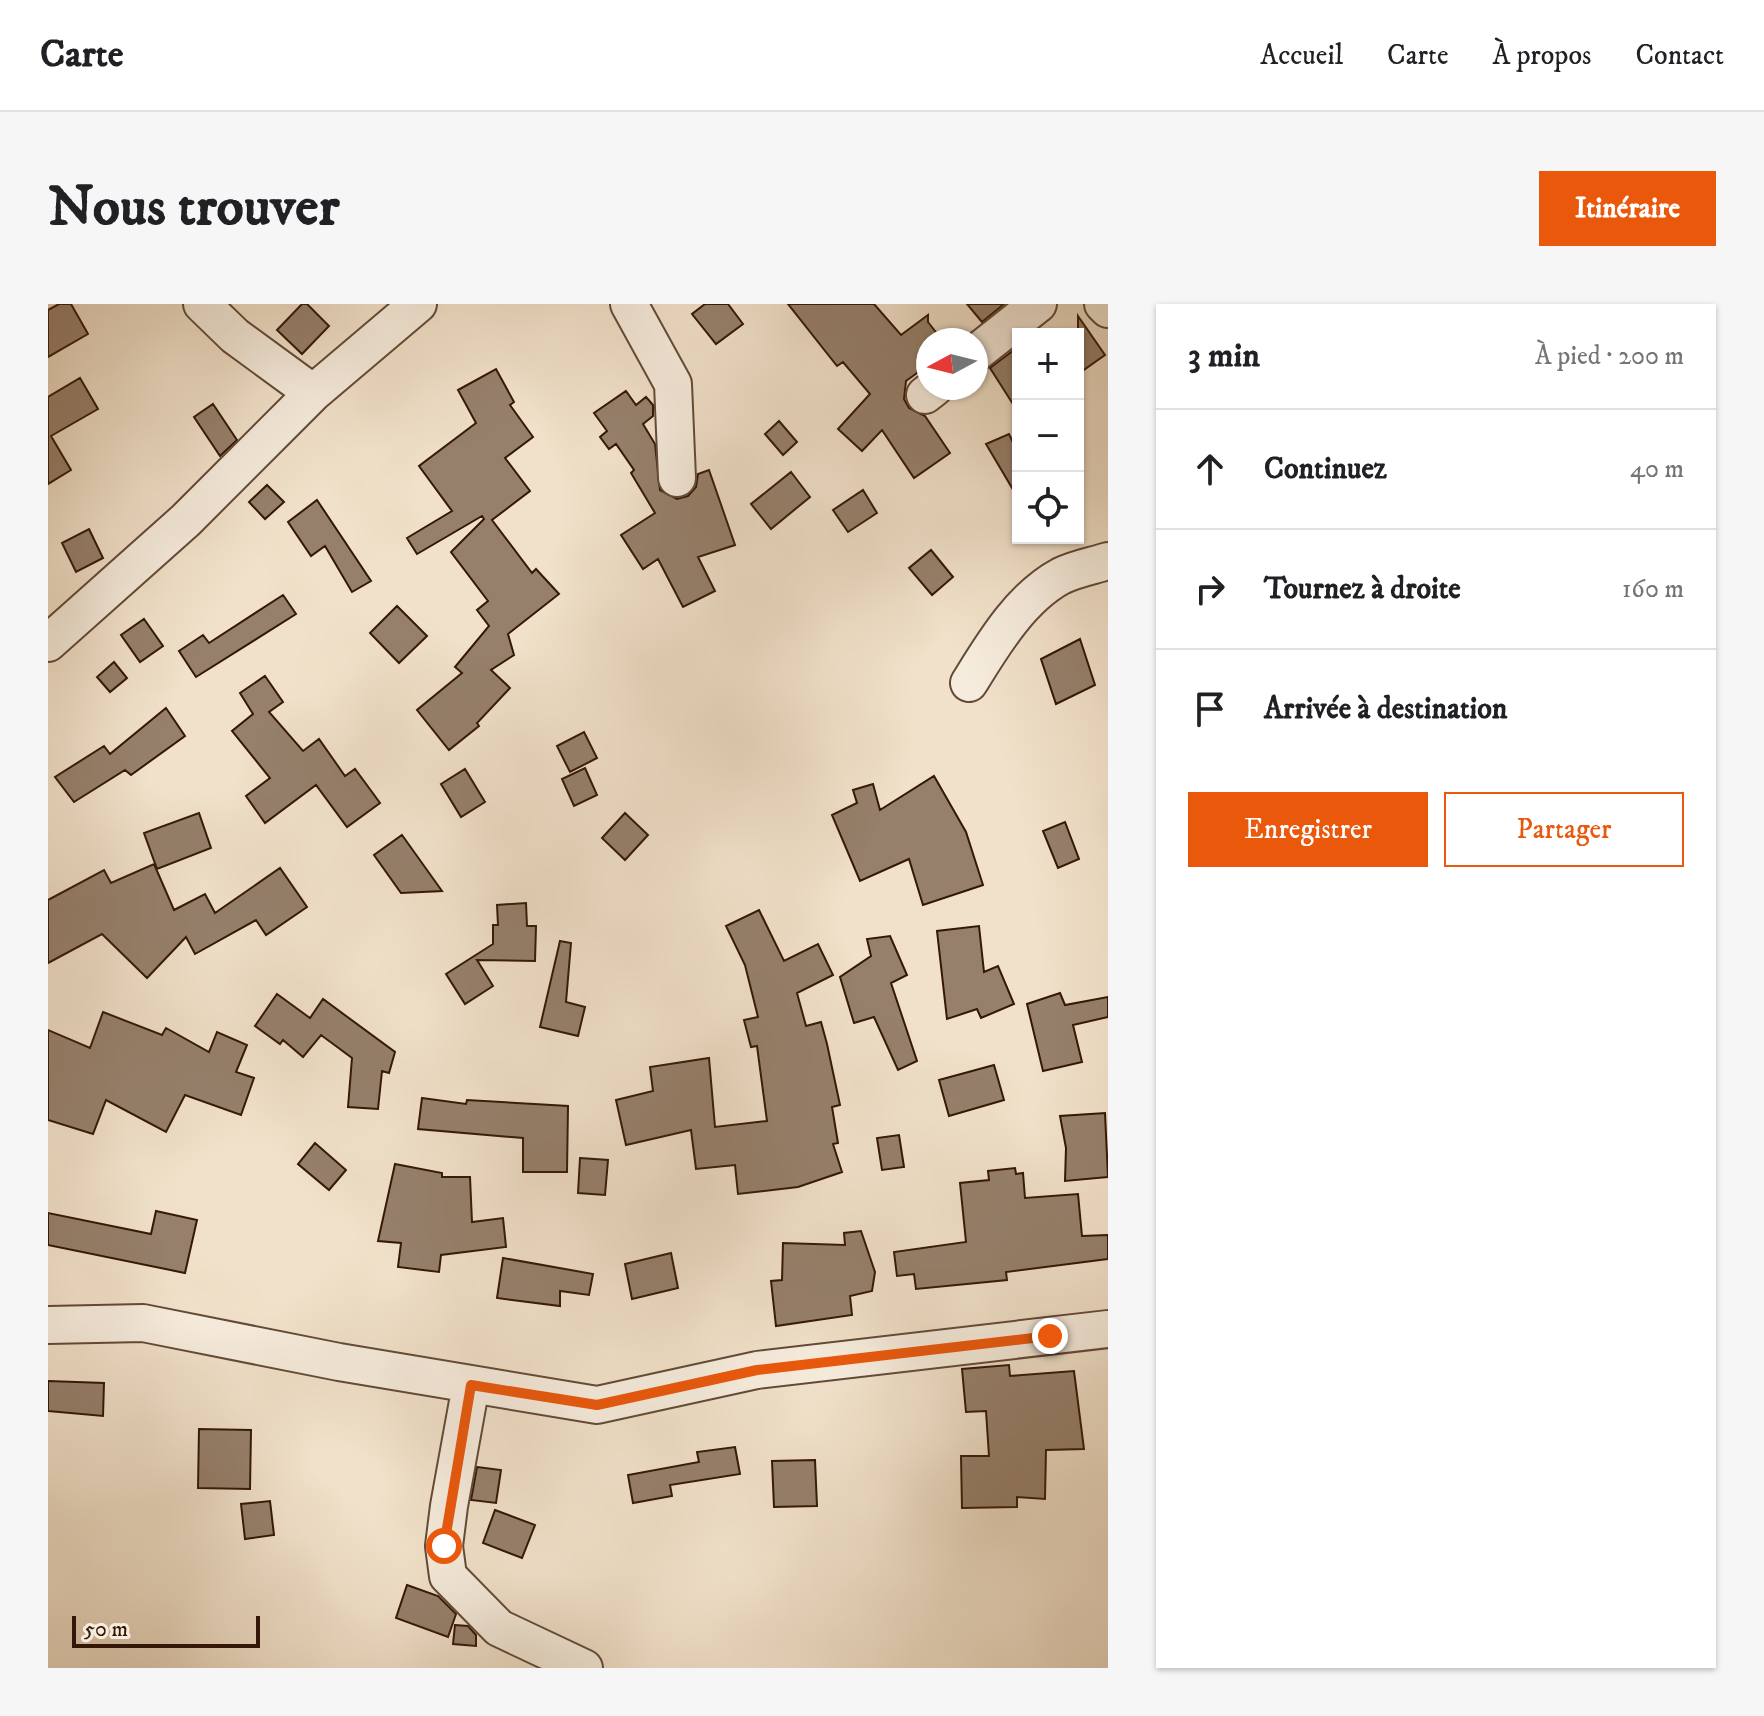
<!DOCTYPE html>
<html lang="fr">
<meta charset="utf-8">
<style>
:root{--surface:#fff;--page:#f6f6f6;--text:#202124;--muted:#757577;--line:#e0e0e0;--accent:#ea580c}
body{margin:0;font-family:"IM FELL DW Pica",serif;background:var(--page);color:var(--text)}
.controls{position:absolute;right:24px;top:24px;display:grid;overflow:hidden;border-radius:0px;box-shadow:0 2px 6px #0004}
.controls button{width:72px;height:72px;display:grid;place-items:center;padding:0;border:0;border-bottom:2px solid var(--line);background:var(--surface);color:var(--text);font:40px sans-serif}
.compass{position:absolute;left:868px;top:24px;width:72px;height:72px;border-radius:50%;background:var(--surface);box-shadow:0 2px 6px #0004;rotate:263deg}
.scale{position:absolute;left:24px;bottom:20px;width:188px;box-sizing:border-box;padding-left:8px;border:4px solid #341706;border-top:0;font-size:22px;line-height:28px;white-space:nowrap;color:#341706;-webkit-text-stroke:6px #f6ecdd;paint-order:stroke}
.stop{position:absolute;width:24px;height:24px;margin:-18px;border:6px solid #ea580c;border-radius:50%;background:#fff}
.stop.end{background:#ea580c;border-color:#fff;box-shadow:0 2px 8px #0008}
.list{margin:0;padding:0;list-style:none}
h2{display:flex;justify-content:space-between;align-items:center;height:104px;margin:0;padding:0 32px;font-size:34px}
h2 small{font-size:26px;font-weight:400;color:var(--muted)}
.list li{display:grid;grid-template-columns:52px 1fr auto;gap:24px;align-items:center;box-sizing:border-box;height:120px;padding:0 32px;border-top:2px solid var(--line)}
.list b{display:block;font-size:30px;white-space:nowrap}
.list em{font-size:26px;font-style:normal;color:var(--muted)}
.actions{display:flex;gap:16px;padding:24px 32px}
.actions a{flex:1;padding:18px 0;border:2px solid var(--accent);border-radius:0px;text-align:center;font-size:28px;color:var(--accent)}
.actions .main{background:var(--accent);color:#fff}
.icon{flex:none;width:44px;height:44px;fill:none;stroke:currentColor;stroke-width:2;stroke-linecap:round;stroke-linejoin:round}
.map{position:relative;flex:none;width:1060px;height:1364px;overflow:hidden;border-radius:0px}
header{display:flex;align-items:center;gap:48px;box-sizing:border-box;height:112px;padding:0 40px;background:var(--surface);border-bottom:2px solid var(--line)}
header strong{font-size:38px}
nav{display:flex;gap:44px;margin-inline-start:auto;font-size:28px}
.intro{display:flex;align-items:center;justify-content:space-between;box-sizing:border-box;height:192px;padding:0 48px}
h1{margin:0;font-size:56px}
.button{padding:20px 36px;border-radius:0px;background:var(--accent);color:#fff;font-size:28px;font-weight:700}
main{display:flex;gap:48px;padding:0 48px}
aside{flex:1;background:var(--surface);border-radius:0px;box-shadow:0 2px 6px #0004}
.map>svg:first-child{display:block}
.building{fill:#96806c;stroke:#341706;stroke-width:2}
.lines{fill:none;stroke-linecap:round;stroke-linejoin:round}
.minor-casing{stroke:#634a37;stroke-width:40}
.minor{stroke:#f6ecdd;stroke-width:36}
.route{stroke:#ea580c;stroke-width:10}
</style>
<header>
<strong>Carte</strong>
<nav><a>Accueil</a><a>Carte</a><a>À propos</a><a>Contact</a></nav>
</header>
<div class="intro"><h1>Nous trouver</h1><a class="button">Itinéraire</a></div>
<main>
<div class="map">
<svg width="1060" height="1364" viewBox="0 0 1060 1364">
<rect width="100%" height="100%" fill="#f1e1ca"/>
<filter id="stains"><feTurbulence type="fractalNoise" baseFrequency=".0025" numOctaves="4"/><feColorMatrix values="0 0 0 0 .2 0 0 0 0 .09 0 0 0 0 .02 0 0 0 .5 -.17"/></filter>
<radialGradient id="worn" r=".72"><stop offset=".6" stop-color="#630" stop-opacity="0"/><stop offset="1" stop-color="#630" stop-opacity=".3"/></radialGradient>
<!-- building -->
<path class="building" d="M11,0h12l17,30 -40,23v-47z
M254,0h5l22,22 -27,28 -25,-24z
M657,0h23l15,20 -27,20 -24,-30z
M740,0h86l27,31 27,-20v7l14,18h-14v25l-22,16 -2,18 5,9 16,8 25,37 -36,25 -32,-48 -20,21 -24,-22 32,-35 -27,-32 -6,4z
M919,0h37l-22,18z
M1030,12l27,39 -27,19z
M970,43v65l-28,-44z
M448,65l18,33 -4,3 23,32 -28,21 25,33 -38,29 40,53 4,-4 23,25 -51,40 6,21 -23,15 19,18 -33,35 2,3 -30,24 -32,-40 45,-37 -7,-6 34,-41 -12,-16 11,-9 -37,-49 33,-33 -2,-3 -65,38 -10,-16 45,-27 -33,-45 57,-43 -18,-33z
M32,74l18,31 -47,27 20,34 -23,14v-87z
M578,87l10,14 10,-8 7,8v11l-10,8 12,20 5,46 17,9 11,-3 8,-9 2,-13 11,-4 26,75 -37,12 17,34 -32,16 -25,-48 -15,10 -22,-34 34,-22 -24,-40 3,-3 -18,-26 -7,5 -9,-12 7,-6 -13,-18z
M165,100l24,36 -17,16 -26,-39z
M731,117l18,21 -14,13 -18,-21z
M961,130l9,19v45l-32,-54z
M743,168l19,25 -39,32 -20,-25z
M219,181l17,17 -19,17 -16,-17z
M815,186l14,23 -29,19 -15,-22z
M269,196l54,81 -19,11 -27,-46 -14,10 -23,-34z
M41,225l14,29 -27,14 -14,-29z
M883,246l22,27 -21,18 -23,-27z
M235,291l13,19 -100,63 -17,-26 24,-16 6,8z
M349,302l30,30 -28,27 -29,-30z
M96,315l19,27 -23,16 -19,-27z
M1032,335l15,46 -39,19 -15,-45z
M66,358l13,16 -17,14 -13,-15z
M217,372l18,26 -14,10 34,39 16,-12 26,37 10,-7 25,34 -33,24 -31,-42 -51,38 -19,-27 24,-18 -38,-47 21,-17 -13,-21z
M118,404l19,28 -54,39 -6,-5 -51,32 -19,-25 49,-31 6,8z
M536,428l13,26 -27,14 -13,-26z
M537,464l12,27 -23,11 -12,-27z
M417,465l20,33 -24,15 -20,-33z
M886,472l32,56 17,53 -60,20 -14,-46 -49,22 -28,-66 25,-12 -4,-13 20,-6 7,26z
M151,509l12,35 -54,21 -13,-36z
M577,509l23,22 -23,25 -23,-22z
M1017,518l14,37 -21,9 -15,-37z
M354,531l40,56 -41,2 -27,-38z
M106,560l20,46 31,-16 10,19 65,-45 27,39 -41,28 -10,-15 -61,34 -9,-17 -39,41 -45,-44 -54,29v-63l56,-30 7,13z
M478,599l1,23h9l-1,35 -58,-1 16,26 -28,18 -19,-30 47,-30v-19h5l-1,-20z
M711,606l25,51 34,-17 15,31 -36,18 9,33 15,-4 6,22 13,61 -8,2 6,36 -5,1 9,28 -44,15 -60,7 -3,-29 -39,4 -5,-39 -65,15 -10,-45 37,-9 -3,-24 59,-9 6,69 52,-6 -10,-75 -6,1 -7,-27 14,-3 -13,-52 -19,-39z
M931,622l5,46 14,-6 16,38 -33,14 -4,-9 -30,10 -10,-88z
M842,632l17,39 -16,8 26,78 -19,9 -24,-53 -20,6 -14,-46 31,-21 -4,-17z
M512,637l11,2 -5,59 19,5 -7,29 -38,-9z
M1012,689l5,12 43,-8v20l-35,8 9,37 -39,9 -16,-67z
M229,690l33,24 13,-19 72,53 -6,21 -7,-2 -4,38 -30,-2 4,-49 -31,-23 -18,22 -20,-17 -3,4 -25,-18z
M55,708l59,23 4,-7 43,24 8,-20 30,13 -11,27 18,6 -13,37 -56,-20 -19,37 -60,-32 -13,34 -45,-14v-90l42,18z
M946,761l10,35 -55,16 -10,-36z
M374,794l44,6 1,-4 101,6 -1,66h-44v-34l-105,-9z
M1057,809l3,64 -43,4 1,-33 -6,-32z
M851,831l5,32 -22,3 -5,-32z
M267,839l31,27 -17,20 -31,-26z
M532,854l28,2 -3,35 -27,-2z
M347,860l47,9v4h28l2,45 31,-4 3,29 -65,8 -2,17 -41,-5 3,-24 -23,-2z
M967,864l1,6 7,-1 2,25 53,-4 4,42 26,-1v24l-102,13 1,8 -91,9 -2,-15 -17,2 -3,-24 72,-10 -6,-59 29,-3 -1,-9z
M108,907l41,9 -12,53 -137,-28v-32l103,21z
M813,927l14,41 -3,19 -22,5 2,19 -76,11 -5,-45 11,-1 1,-37 62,2 -1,-12z
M623,949l7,35 -46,11 -7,-35z
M455,954l90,16 -4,21 -29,-4v15l-63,-8z
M961,1061l1,11 64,-5 10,78 -38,1 -1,49 -28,-2v10l-55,1 -1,-52h28l-3,-45 -20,1 -4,-43z
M0,1077l56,2 -1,33 -55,-5z
M151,1125l52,1 -1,59 -52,-1z
M687,1143l5,27 -70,11 2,11 -39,7 -5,-28 71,-13 -2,-10z
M767,1156l2,46 -43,1 -2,-46z
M429,1163l24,3 -5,33 -25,-3z
M222,1197l4,34 -29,4 -4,-35z
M447,1206l40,15 -13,33 -39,-15z
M359,1281l31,11 18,18 -8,23 -52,-19z
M407,1321l13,1 8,9v11l-23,-2z"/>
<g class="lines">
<defs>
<path id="minor" d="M154,0l33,32 78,57
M581,0l44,80 4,94
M1055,0l5,5
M928,49l62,-49
M877,91l9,-7
M0,339l138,-123 127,-127 105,-89
M921,379c23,-37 51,-85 92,-107 14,-7 31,-10 47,-15
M0,1021l95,-2 196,39 258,43 160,-35 351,-41
M423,1081l-22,121 -5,40 4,30 51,52 85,40"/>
</defs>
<!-- minor casing -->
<use href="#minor" class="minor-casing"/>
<!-- minor -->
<use href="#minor" class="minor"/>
</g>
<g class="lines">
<!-- route -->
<path class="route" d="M396,1242l27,-161 126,20 160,-35 293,-34"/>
</g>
<rect width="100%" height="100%" filter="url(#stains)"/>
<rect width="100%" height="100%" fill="url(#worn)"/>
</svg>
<div class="controls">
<button>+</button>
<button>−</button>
<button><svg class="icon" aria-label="locate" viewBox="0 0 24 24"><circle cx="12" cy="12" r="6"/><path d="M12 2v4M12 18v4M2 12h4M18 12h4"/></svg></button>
</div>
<svg class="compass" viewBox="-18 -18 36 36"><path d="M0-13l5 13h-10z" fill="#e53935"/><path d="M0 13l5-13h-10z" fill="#757577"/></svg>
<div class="scale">50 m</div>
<div class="stop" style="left:396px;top:1242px"></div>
<div class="stop end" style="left:1002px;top:1032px"></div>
</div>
<aside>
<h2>3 min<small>À pied · 200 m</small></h2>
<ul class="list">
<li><svg class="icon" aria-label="ahead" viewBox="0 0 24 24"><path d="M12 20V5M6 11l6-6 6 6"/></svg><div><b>Continuez</b></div><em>40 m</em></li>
<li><svg class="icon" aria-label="right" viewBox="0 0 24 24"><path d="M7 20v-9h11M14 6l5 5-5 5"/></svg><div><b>Tournez à droite</b></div><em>160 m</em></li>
<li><svg class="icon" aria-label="arrive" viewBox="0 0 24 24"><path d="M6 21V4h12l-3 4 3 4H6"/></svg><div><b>Arrivée à destination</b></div></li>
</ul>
<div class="actions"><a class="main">Enregistrer</a><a>Partager</a></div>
</aside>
</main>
